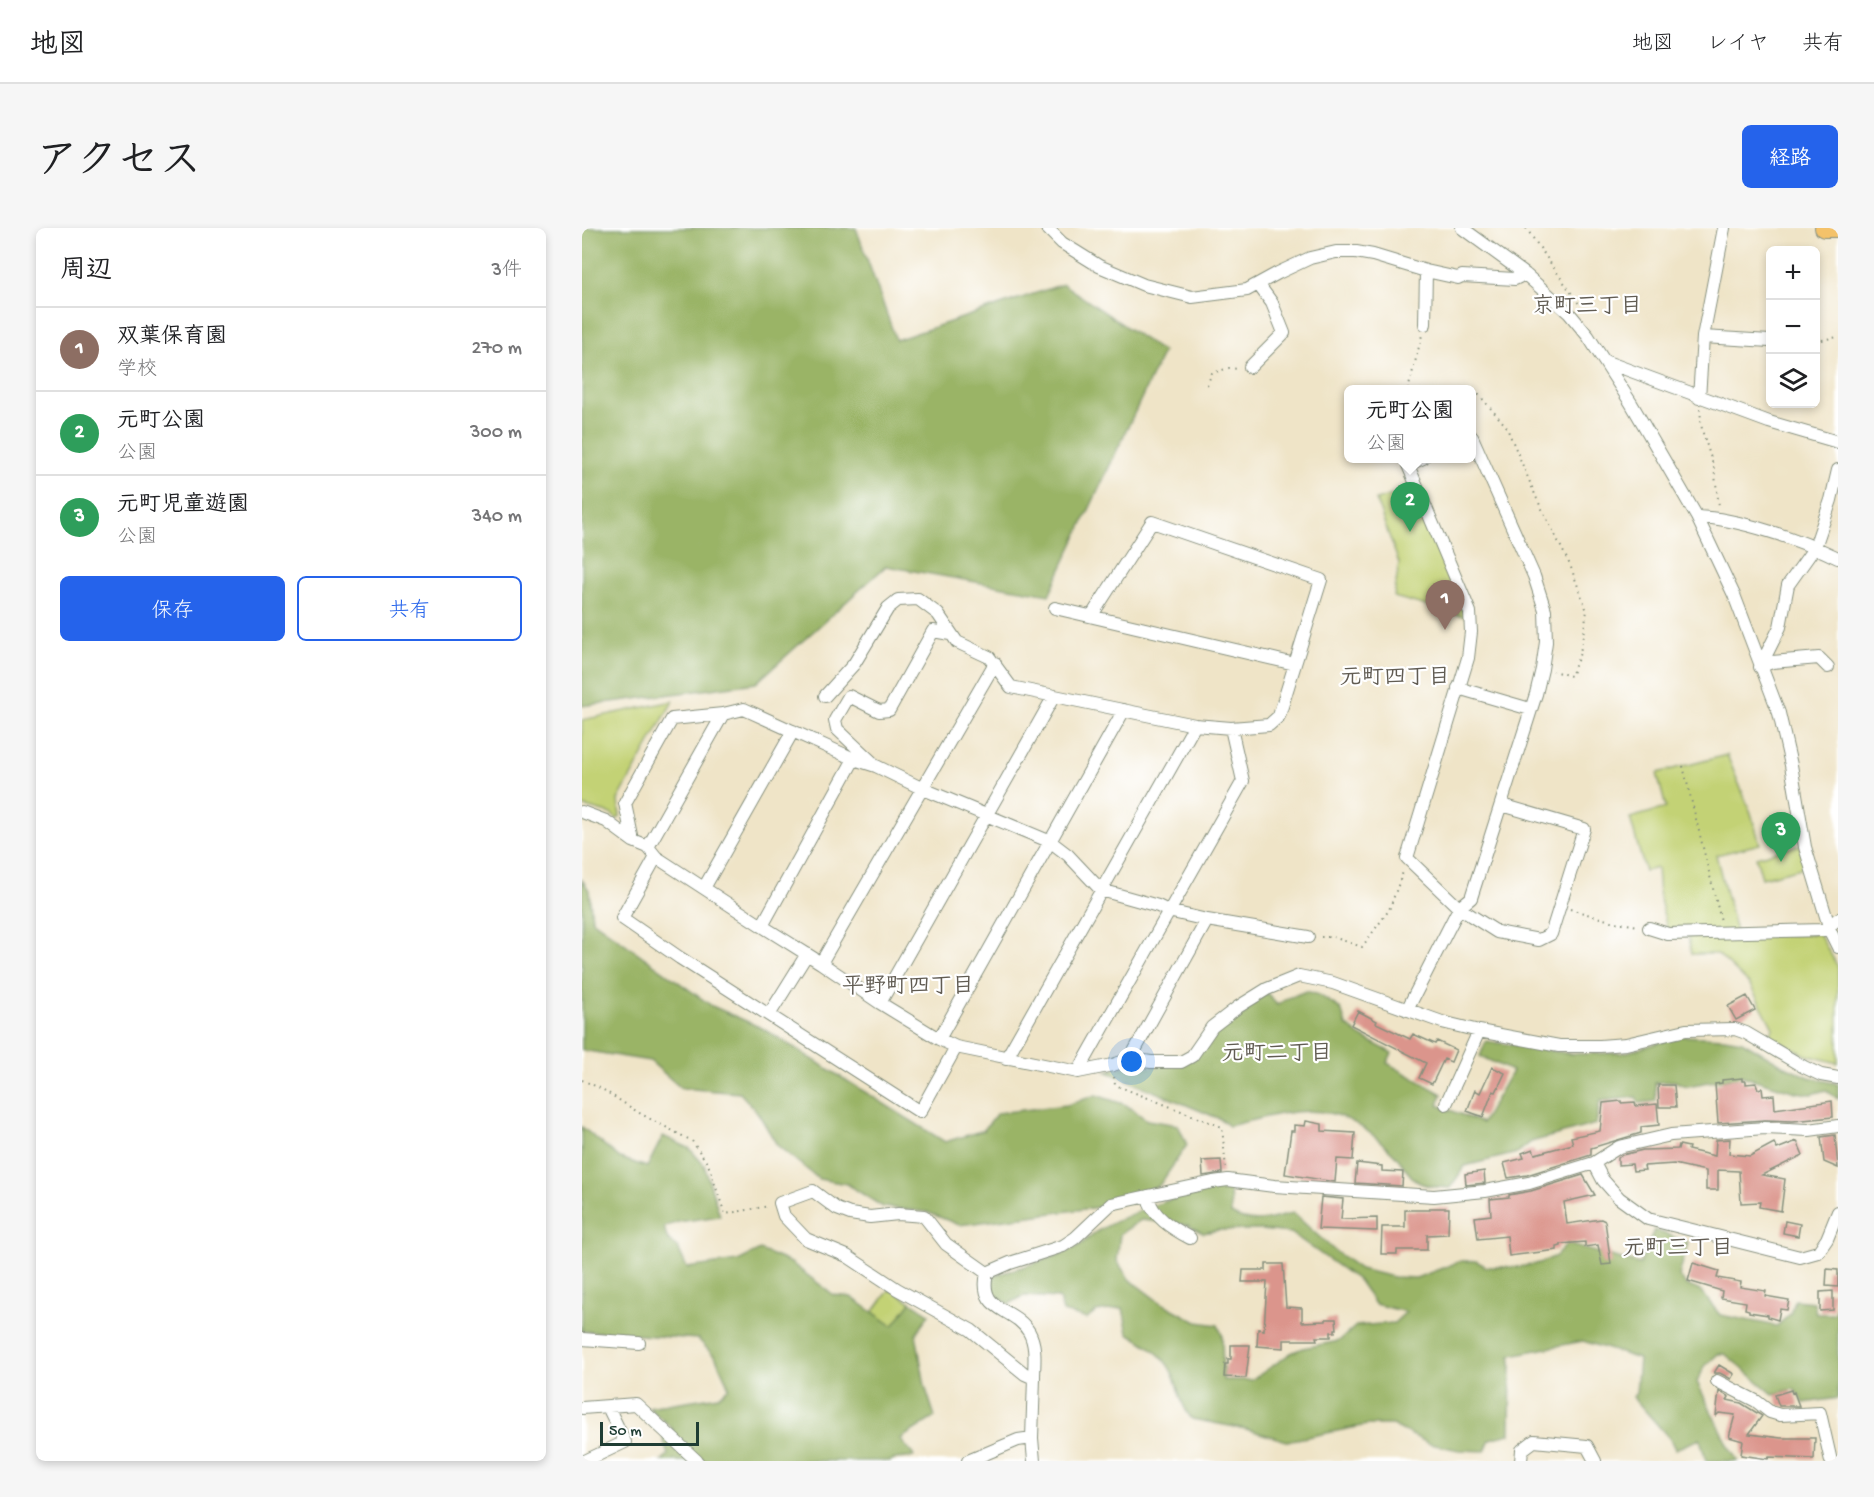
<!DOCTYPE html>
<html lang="ja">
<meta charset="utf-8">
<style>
:root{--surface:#fff;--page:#f6f6f6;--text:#202124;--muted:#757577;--line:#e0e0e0;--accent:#2563eb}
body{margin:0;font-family:"Gochi Hand","Klee One",sans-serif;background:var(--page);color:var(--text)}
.controls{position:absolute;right:18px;top:18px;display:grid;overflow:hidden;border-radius:9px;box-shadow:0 3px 9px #0003}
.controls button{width:54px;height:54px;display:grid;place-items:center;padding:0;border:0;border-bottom:2px solid var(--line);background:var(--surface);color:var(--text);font:30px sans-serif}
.scale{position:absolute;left:18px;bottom:15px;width:99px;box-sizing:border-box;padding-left:6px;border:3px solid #1f3d34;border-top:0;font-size:16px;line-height:21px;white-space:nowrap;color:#1f3d34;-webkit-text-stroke:4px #fff;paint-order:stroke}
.you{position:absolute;left:550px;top:834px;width:21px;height:21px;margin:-15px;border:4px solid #fff;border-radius:50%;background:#1a73e8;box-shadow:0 0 0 9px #1a73e833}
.badge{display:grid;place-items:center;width:39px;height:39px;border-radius:50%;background:var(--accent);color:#fff;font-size:20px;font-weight:700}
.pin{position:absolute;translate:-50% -50px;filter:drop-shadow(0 2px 3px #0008)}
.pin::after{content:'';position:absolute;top:32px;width:21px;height:18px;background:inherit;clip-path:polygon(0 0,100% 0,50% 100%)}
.popup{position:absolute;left:762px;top:157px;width:132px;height:78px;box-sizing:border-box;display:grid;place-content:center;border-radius:9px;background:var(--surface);filter:drop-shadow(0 2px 4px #0005);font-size:20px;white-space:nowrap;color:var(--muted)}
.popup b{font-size:22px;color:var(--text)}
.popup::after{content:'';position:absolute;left:50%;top:100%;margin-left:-12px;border:12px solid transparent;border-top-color:var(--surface)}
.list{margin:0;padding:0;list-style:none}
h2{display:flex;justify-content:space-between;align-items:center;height:78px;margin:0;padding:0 24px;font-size:26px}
h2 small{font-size:20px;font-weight:400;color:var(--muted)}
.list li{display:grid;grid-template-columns:39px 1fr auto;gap:18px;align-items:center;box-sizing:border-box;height:84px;padding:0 24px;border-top:2px solid var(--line)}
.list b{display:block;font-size:22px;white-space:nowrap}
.list p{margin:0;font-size:20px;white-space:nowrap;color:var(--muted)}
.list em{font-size:20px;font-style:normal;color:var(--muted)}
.actions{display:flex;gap:12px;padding:18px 24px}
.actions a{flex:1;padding:14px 0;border:2px solid var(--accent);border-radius:9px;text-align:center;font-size:21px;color:var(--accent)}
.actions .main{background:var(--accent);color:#fff}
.icon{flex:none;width:33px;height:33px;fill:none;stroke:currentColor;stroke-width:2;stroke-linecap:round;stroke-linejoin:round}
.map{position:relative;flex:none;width:1256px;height:1233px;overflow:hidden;border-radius:9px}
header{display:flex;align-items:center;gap:36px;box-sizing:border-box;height:84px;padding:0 30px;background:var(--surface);border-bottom:2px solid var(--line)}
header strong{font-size:28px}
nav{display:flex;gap:33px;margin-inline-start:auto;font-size:21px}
.intro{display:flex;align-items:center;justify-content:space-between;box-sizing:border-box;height:144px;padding:0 36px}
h1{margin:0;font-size:42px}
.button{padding:15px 27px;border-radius:9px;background:var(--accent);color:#fff;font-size:21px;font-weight:700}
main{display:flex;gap:36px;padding:0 36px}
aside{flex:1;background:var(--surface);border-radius:9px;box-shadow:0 3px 9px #0003}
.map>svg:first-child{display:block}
.green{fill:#c3d274;stroke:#718854;stroke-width:1.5}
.forest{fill:#9ab466;stroke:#5c784d;stroke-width:1.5;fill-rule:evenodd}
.building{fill:#db958c}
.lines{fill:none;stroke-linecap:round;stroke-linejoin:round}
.street-casing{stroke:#87907e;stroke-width:14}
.primary-casing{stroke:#87907e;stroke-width:20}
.path{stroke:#87907e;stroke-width:2;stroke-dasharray:1.5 4.5;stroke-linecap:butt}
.street{stroke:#fff;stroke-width:12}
.primary{stroke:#f4c26a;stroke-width:18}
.labels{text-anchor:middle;stroke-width:4.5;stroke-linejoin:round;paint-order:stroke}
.neighbourhood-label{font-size:22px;font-weight:bold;fill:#615c53;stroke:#fff}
</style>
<header>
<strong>地図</strong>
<nav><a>地図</a><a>レイヤ</a><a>共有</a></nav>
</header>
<div class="intro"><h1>アクセス</h1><a class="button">経路</a></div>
<main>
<aside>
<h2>周辺<small>3件</small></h2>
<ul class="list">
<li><span class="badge" style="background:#8d6e63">1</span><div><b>双葉保育園</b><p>学校</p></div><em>270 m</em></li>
<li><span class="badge" style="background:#2e9e5b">2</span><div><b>元町公園</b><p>公園</p></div><em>300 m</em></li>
<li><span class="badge" style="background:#2e9e5b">3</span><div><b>元町児童遊園</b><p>公園</p></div><em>340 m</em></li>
</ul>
<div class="actions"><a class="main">保存</a><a>共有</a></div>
</aside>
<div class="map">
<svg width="1256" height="1233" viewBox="0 0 1256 1233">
<rect width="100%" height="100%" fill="#fff"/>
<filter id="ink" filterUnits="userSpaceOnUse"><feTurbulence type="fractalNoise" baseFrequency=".0167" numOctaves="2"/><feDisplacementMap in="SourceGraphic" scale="12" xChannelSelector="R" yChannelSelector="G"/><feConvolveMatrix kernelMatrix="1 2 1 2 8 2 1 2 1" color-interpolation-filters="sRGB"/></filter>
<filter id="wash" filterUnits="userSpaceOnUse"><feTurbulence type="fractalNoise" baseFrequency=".008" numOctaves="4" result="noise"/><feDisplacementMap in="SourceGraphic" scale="24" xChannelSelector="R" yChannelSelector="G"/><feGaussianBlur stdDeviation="1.35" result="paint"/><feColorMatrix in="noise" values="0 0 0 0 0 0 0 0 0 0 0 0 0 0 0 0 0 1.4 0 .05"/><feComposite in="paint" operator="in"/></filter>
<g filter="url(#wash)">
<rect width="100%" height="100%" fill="#efe4c7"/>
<!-- green -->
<path class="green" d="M832,261l53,128 -73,-20 5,-34 -23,-63z
M91,473l-55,99 2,17 -3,2 -6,-5 -29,-8v-86z
M1145,527l24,58 9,31 -44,11 21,81 82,-2 19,33v96l-32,-8 -36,-19 3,-8 -23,-43 -32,-31h-27l-4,-23 -20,-2 -8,-34 -2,-27 -12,3 -15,-53 36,-10 -9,-35z
M1218,617l5,22 -43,11 -6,-21z
M308,1061l21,13 -18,24 -20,-14z"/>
<!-- forest -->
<path class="forest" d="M0,0h274l40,112 167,-56 100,68 -114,243 -163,-29 -130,117 -174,23z
M0,652l7,10 3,30 120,86 52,23 181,113 39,-12 13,-17 70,-8 29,-10 30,10 21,15 31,5 9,20 -28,41 -59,21 -141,18 -32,-13 -44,-5 -36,-23 -28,-5 -42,-34 -19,-32 -18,-20 -59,-5 -31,-27 -68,-11z
M724,763l13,4 22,14 5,16 16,12 30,16 -5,10 55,31 -4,11 44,18 30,-52 -32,-15 6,-15 86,13 52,-1 58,-17 42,2 18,3 39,23 28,13 29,7v15l-12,-9 -15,4 -15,-2 -54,-16 -55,10 -13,-5 -19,2 1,18 -17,2 -3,-6 -36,4 -4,23 -65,18 -14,11 -52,13 -15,22c-9,-1 -24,-1 -32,-6 -9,-5 -16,-20 -24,-28 -58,-58 -92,-46 -165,-28l-9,-7 -115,-48 21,-5 16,1 34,-2 39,-36 52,-36 10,12 11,-7z
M0,899l38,31 27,9 16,-31 26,12 15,17 16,51 -42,6 -14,5 3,11 11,10 9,20 51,-7 22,-11 31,13 43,32 17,2 42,29 18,-24 18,12 -13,20 9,52 10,31 -35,22 14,17c-9,4 -16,1 -25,5h-228l7,-6 -5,-16 10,-10 -25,-22 71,-11 10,-9 -13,-29 -18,-19 -116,-8z
M629,960h19l1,26c20,12 41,6 62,-1l42,38 25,18 33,8 23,1 45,-17h15l11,6h32l21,-4 16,-7 11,-12 73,20 14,-34 34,12 -9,34 7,9 15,6 19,24 57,11 13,-12 5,-14 19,2 2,12h19l3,-23v107l-34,5 -10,-14 -21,5 -48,-40h-7l-13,12 -8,16 31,64 10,15h-32l-6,-22 -25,10 -5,-10 -37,-42 3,-4 3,-34 -56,-18 -72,14 -1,79 -20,5 -5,12 -26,-1 -29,-6 -38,-19h-25l-80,16 -41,-12 -54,-10c-11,-12 -13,-30 -19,-44 -8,-20 -28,-32 -45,-42l-5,-25 -27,4 -9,7 -24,-7 -4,-14 -36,-2 -14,8 -17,-11 -1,-11 5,-7c27,-9 56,-15 82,-29 7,-3 11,-10 18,-14 38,-22 74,-33 115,-44zM559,992l46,5 16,8 16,-3h41l31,3 68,48 16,23 31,8 -12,11 -38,3 -17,15 -36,7 -12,5 -39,27h-29l-1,-45 -4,-10 -21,-3 -39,-21 -29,-22 -12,-18 3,-27z"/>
<g id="blocks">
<!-- building -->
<path class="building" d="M1165,768l8,14 -19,10 -8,-14z
M776,783l19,10 -1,2 34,16 3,-5 22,10 2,-3 19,9 -5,12 -7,-3 -12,25 -13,-6 7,-15 -75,-38z
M910,839l13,6 -9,19 -3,-1 -10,26 -16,-6 8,-21 5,3z
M1160,850v3h4v3l10,-1 2,6 4,-1 1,8 11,-1 1,14 57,-8 1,16 -40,4 -28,-1 -47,3 -3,-39 7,-1v-3z
M1076,857h16l2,22h-17z
M1039,873v2l14,-1 1,4 21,-2 2,21 -18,2v6l-50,15v7l-64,20 -19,3 -4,-15 20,-5 -2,-5 11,-4 2,5 38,-10 -2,-7 29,-6 3,-28z
M724,893l16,3v7l33,2 -2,27 -16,-1 -2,23 -50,-8 6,-43h3v-6l11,1z
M1253,907l3,33 -14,-6 -3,-25z
M1148,911l-1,15 21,2 24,-13 3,6 20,-8 6,14 -41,20 23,4 -4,32 -22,-4 1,-5 -19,1 -2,-32 -21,-1v20h-12v-19l-32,-7 -30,2 1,4 -12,1 -1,-7 -14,1v-7l4,-3 21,-5 35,-1 1,-4 10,2 -1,3 27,6 1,-16z
M639,932l1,13 -19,3 -1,-15z
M775,935l25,3v5l21,1 -1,14 -47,-3z
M902,943l1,12 -19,2 -1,-11z
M1001,947l12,20 -31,7 3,22 34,-5 4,2 6,43 -9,1 -4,-20 -13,2v-5l-24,2v2l-4,1v3l-48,6 -2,-20 -29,3 -3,-22 16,-2 -1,-16 19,-2v-2l22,-4z
M739,969l22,2 -2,20 36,-1v13l-59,-2z
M848,980h19l-1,26 -21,1v15h-30v4h-16l1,-27h23v-17h25z
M1203,993l15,3 -2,12 -15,-3z
M1111,1035l26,8 -2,7 24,4 -1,5 26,4 -1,5 24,4 -2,10 -7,-1 -2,11 -10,-3v-2l-19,-3v-2l-4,-1 1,-7 -25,-4 1,-7 -34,-10z
M684,1036h17l3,43 16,1v14l24,-1v-2h10l1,10h-2v3h-4v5h-15l1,3h-33v8l-27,-2 1,-17 6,1 3,-48h-25l1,-12h23z
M1245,1041l11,1v17l-12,-1z
M1251,1063v19l-13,1v-19z
M649,1117h19l-4,33 -22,-1 1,-13h3v-5h3z
M1137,1137l15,9 -3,5 -11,-6h-6z
M1209,1162l1,3 2,-1 5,14h-20l-4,-11z
M1137,1163l10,6 -2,3 14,3 21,13 -13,18 32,4h34l-1,21 -45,-2 -1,2 -27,-4 2,-14 -14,-4 6,-22 -16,-2 -3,3z"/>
</g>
</g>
<g filter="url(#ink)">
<use href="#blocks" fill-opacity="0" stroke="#87907e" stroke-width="1.5"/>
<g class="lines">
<defs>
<path id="street" d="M465,0l15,15 37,23 45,19 48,12 55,-7 31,-17 32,-15 26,-6h20l17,3 53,16 32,7 4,-2 53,3 10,-5
M880,0l63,46 44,39 19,23 43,67 66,114 37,78 45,118 12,52 14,82 26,86 7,14
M843,96l1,-53
M1121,109l67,4
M1022,133l165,61 69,20
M668,139l34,-34 -12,-30 -14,-19
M1117,170l4,-61 21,-109
M841,230l-15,7 62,147 1,20 -3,26 -61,200 52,50 38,24 42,8 12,-6 33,-105 -82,-24
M1115,289c40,1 104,23 141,41
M473,380l240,56 26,-84 -169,-58 -60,93
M1178,439l20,-40 8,-42 27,-38 16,-47 7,-30
M1178,439l12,-5 47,-4 9,9
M876,460l72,21
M243,468l29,-32 34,-56 10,-8 20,-1 20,15 19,28 32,15 22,30 184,38 36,3 38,-3 10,-9 16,-52
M290,534l-35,-33 -2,-9 14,-24 30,15 10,-1 44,-79 17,3
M0,584l24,9 27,20 15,6 8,10 106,69 59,37 59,40 59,36 17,8 122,25 35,-7 17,-6 21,3h30l11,-6 20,-29 26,-20 29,-18 32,-13 34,7 109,39 37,9 80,15h41l26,-2 60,-14 49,-1 11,4 58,34 17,8 17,3
M51,613l-8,-38 47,-84 51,-5 21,-5 110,50 22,7 45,22 130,54 17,13 33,35 57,16 10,5 39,9 -77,139
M66,619l75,-133
M74,629l-34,61 58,40 240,154 36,-65
M122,660l89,-157
M625,692l101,17
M180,698l92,-167
M1067,700l19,6 156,-4 14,-11
M239,735l174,-300
M298,775l174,-307
M825,782l52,-102 12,-10 65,-204 6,-25 4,-27 -1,-32 -11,-34 -62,-139
M187,787l38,-61
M357,811l185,-329
M424,831l189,-334
M496,844l165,-291 -12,-53
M864,876l33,-73
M1012,935l9,17 16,18 29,21 152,38 18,-5 9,-13 11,-27
M566,968c3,20 25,33 42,42
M405,1045c-9,40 27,33 42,59 8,14 5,32 5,46
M0,1111l57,4
M1135,1153l39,20 14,11 10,3 40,-2 11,48
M0,1180l54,-4 61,57
M3,1233l40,-19 -17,-35
M386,1233l50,-21 14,-2
M452,1233l-2,-23 2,-60 -9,-4 -54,-44 -74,-41 -50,-33 -41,-17 -22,-23 -4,-13 33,-12 24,18 13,5 20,3 28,-3 26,2 22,28 41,29 23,-10 53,-17 12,-8 36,-34 102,-22 15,-2 46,6 160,10 51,-5 44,-8 65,-20 25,-16 52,-12 94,-7 44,2 29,-4
M939,1233l1,-11 12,-9 53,5 8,15"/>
<path id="primary" d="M1242,0h14"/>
</defs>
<!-- street casing -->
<use href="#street" class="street-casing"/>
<!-- primary casing -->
<use href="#primary" class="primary-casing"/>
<!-- path -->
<path class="path" d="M944,0l53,76
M1234,113l22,-4
M625,157l5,-12 17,-5 10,1
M826,162l14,-55
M890,167h7l27,31 31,73 33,66 17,46 -7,42 -9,23 -18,-5
M1118,181l2,21 12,38 5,38
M1101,538l38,155
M988,681l44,13 24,4
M739,709h12l29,10 27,-37 14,-38
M532,849l1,8 107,42 4,42
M0,852l20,9 39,25 51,27 16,23 17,50 44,-8"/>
<!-- street -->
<use href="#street" class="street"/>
<!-- primary -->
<use href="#primary" class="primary"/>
</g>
</g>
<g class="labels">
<!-- neighbourhood labels -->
<g class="neighbourhood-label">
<text x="1005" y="84">京町三丁目</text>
<text x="813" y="455">元町四丁目</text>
<text x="326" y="764">平野町四丁目</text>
<text x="695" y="831">元町二丁目</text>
<text x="1096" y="1026">元町三丁目</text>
</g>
</g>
</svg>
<div class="controls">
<button>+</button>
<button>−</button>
<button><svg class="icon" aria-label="layers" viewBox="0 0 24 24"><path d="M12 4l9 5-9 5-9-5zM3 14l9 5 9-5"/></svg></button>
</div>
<div class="scale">50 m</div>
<div class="you"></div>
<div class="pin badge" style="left:863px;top:402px;background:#8d6e63">1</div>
<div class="pin badge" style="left:828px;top:304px;background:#2e9e5b">2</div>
<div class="popup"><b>元町公園</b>公園</div>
<div class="pin badge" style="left:1199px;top:634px;background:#2e9e5b">3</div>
</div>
</main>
